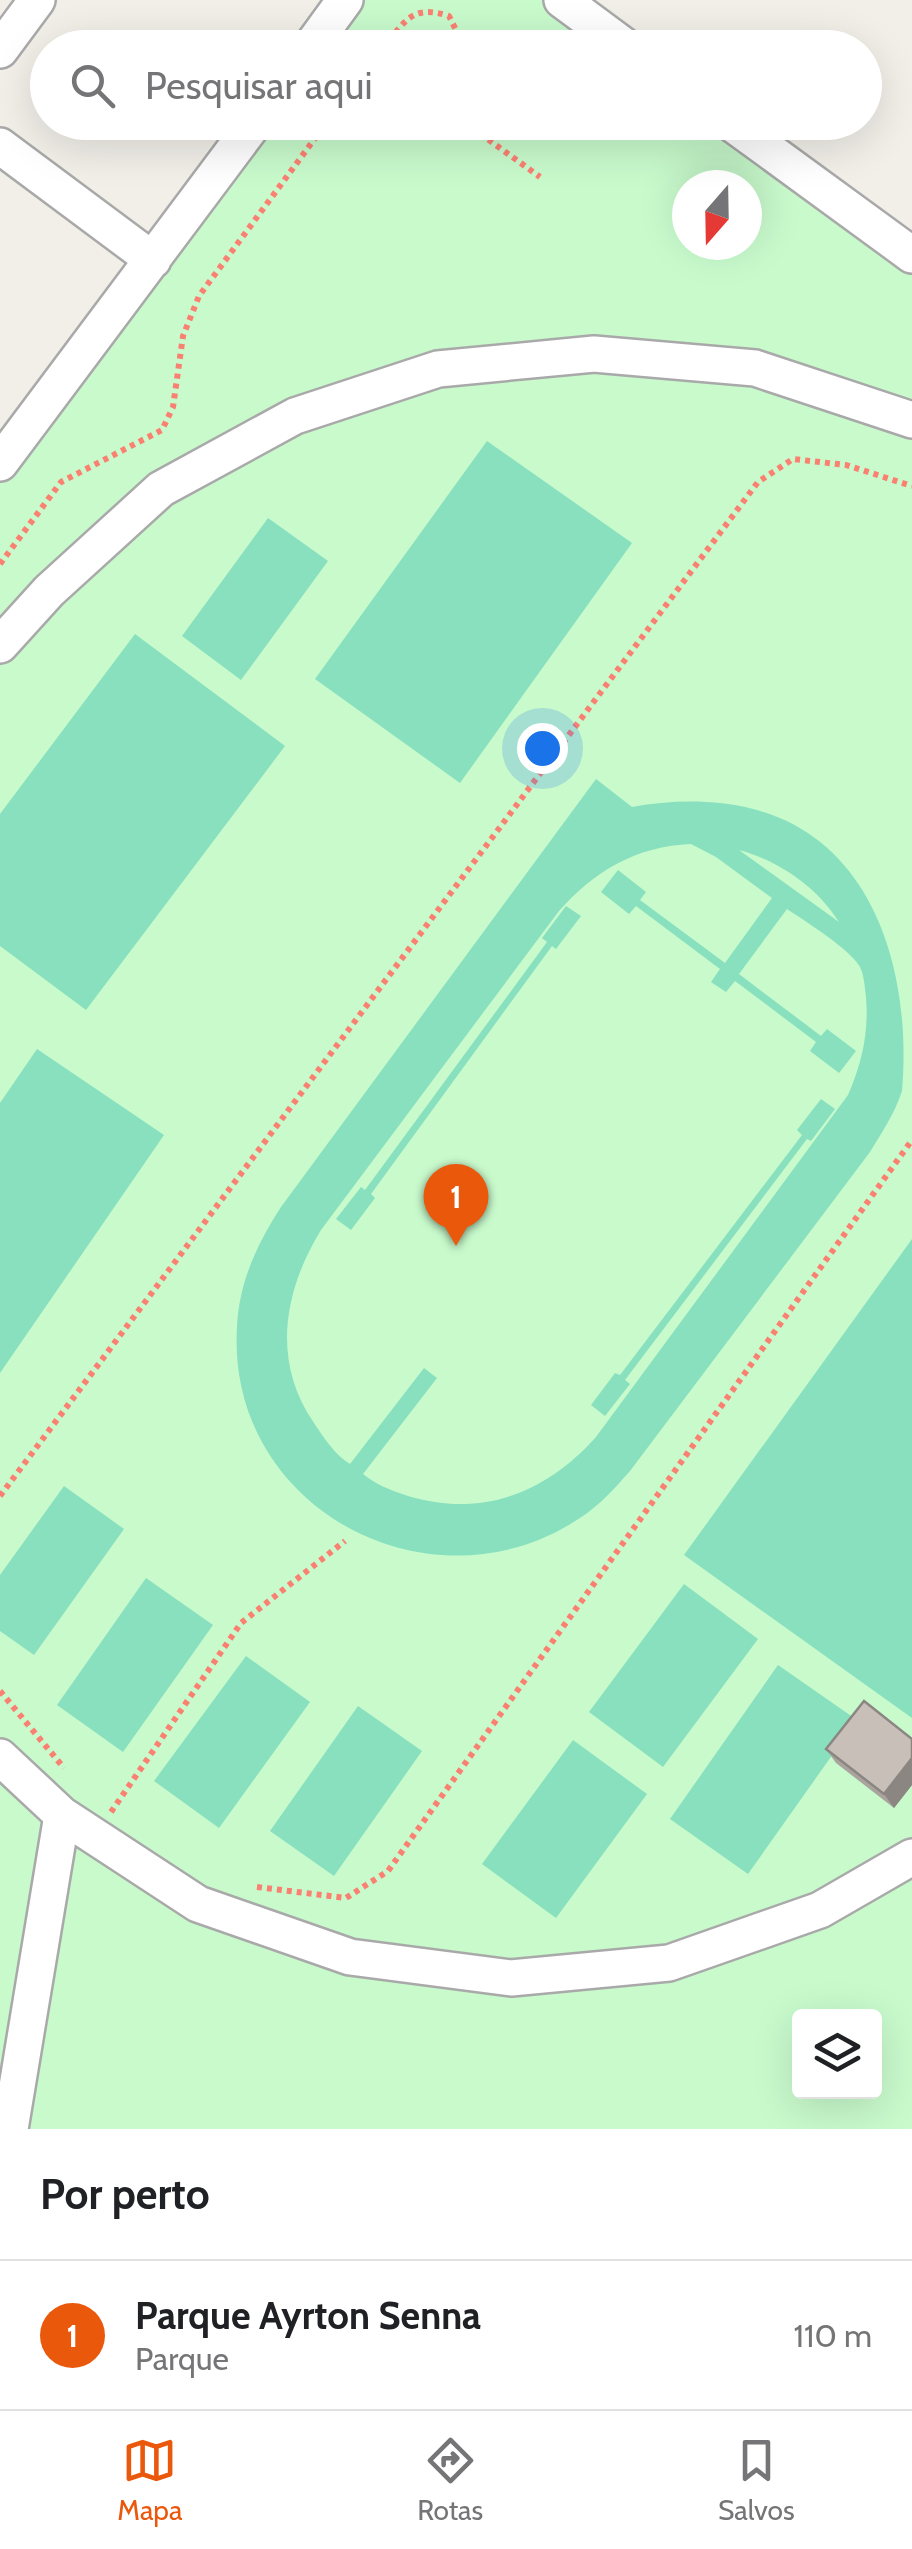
<!DOCTYPE html>
<html lang="pt">
<style>
:root{--surface:#fff;--page:#f6f6f6;--text:#202124;--muted:#757577;--line:#e0e0e0;--accent:#ea580c}
body{margin:0;font-family:Cabin,sans-serif;background:var(--page);color:var(--text)}
.controls{position:absolute;right:30px;bottom:30px;display:grid;overflow:hidden;border-radius:10px;box-shadow:0 10px 40px #0002}
.controls button{width:90px;height:90px;display:grid;place-items:center;padding:0;border:0;border-bottom:2px solid var(--line);background:var(--surface);color:var(--text);font:50px sans-serif}
.compass{position:absolute;left:672px;top:170px;width:90px;height:90px;border-radius:50%;background:var(--surface);box-shadow:0 10px 40px #0002;rotate:200deg}
.you{position:absolute;left:542px;top:748px;width:35px;height:35px;margin:-25px;border:8px solid #fff;border-radius:50%;background:#1a73e8;box-shadow:0 0 0 15px #1a73e833}
.badge{display:grid;place-items:center;width:65px;height:65px;border-radius:50%;background:var(--accent);color:#fff;font-size:32px;font-weight:700}
.pin{position:absolute;translate:-50% -82px;filter:drop-shadow(0 2px 5px #0008)}
.pin::after{content:'';position:absolute;top:52px;width:35px;height:30px;background:inherit;clip-path:polygon(0 0,100% 0,50% 100%)}
.list{margin:0;padding:0;list-style:none}
h2{display:flex;justify-content:space-between;align-items:center;height:130px;margin:0;padding:0 40px;font-size:42px}
h2 small{font-size:32px;font-weight:400;color:var(--muted)}
.list li{display:grid;grid-template-columns:65px 1fr auto;gap:30px;align-items:center;box-sizing:border-box;height:150px;padding:0 40px;border-top:2px solid var(--line)}
.list b{display:block;font-size:38px;white-space:nowrap}
.list p{margin:0;font-size:32px;white-space:nowrap;color:var(--muted)}
.list em{font-size:32px;font-style:normal;color:var(--muted)}
.icon{flex:none;width:55px;height:55px;fill:none;stroke:currentColor;stroke-width:2;stroke-linecap:round;stroke-linejoin:round}
.map{position:relative;flex:none;width:912px;height:2129px;overflow:hidden}
.search{position:absolute;background:var(--surface);box-shadow:0 10px 40px #0002;left:30px;right:30px;top:30px;height:110px;display:flex;align-items:center;gap:25px;box-sizing:border-box;padding:0 35px;border-radius:55px;color:var(--muted);font-size:38px}
.sheet{height:280px;background:var(--surface)}
nav{display:flex;justify-content:space-around;align-items:center;box-sizing:border-box;height:140px;border-top:2px solid var(--line);background:var(--surface);font-size:28px;color:var(--muted)}
nav a{display:grid;justify-items:center;gap:5px}
nav .on{color:var(--accent)}
.map>svg:first-child{display:block}
.park{fill:#c8facc;fill-rule:evenodd}
.pitch{fill:#88e0be;fill-rule:evenodd}
.lines{fill:none;stroke-linecap:round;stroke-linejoin:round}
.minor-casing{stroke:#a9a9a9;stroke-width:40}
.path{stroke:#fa8072;stroke-width:6;stroke-dasharray:5 5;stroke-linecap:butt}
.minor{stroke:#fff;stroke-width:35}
.wall{fill:#aba49e}
.shaded-wall{fill:#8b8681}
.building{fill:#c7bfb8;stroke:#8b8681;stroke-width:2.5}
</style>
<div class="map">
<svg width="912" height="2129" viewBox="0 0 912 2129">
<rect width="100%" height="100%" fill="#f2efe9"/>
<!-- park -->
<path class="park" d="M361,0h186l65,48h-286z
M270,123h445l197,143v1863h-912v-1653zM687,185h60v60h-60zM800,2016h74v76h-74z"/>
<!-- pitch -->
<path class="pitch" d="M487,441l145,102 -172,240 -145,-104z
M268,518l60,43 -87,119 -59,-44z
M135,634l150,112 -199,264 -86,-64v-132z
M596,779l36,28c40,-7 81,-8 121,2 122,31 159,165 149,282 -7,22 -20,41 -32,61l-240,319c-15,17 -30,34 -50,47 -148,99 -354,-9 -343,-191 2,-45 20,-83 44,-120zM691,844l25,13 56,41 -47,65 -85,-63 6,-8 -28,-22 -17,22 28,22 7,-8 84,63 -9,13 15,10 9,-11 81,61 -6,9 29,22 17,-22 -29,-22 -6,7 -82,-62 48,-65c18,12 63,40 73,58 4,8 5,21 6,30 3,35 -4,66 -18,98l-252,342c-51,57 -116,82 -191,58 -15,-5 -30,-11 -42,-21l74,-96 -13,-10 -74,96c-15,-9 -26,-26 -36,-41 -43,-62 -30,-133 7,-193l238,-319c35,-40 78,-65 132,-67zM739,850c40,11 78,37 100,72z
M566,906l15,10 -25,33 -4,-3 -181,248 4,4 -24,32 -15,-11 25,-32 4,3 182,-248 -5,-4z
M37,1049l127,86 -164,238v-270z
M821,1099l14,10 -24,32 -4,-2 -182,241 5,4 -25,32 -14,-11 24,-32 5,2 182,-240 -5,-5z
M912,1239v479l-228,-163z
M64,1486l60,43 -90,126 -34,-24v-56z
M146,1578l67,47 -90,127 -66,-47z
M684,1584l74,55 -95,128 -74,-55z
M246,1656l64,46 -91,126 -65,-47z
M778,1665l79,55 -109,154 -78,-55z
M358,1706l64,45 -88,125 -64,-45z
M573,1740l74,54 -91,124 -74,-54z"/>
<g class="lines">
<defs>
<path id="minor" d="M562,0l65,48
M310,48l35,-48
M0,50l37,-50
M730,122l182,133
M0,146l153,114
M0,463l255,-341
M0,645l49,-54 112,-102 134,-73 143,-47 156,-15 161,14 157,52
M0,1757l62,58 136,89 152,53 161,21 158,-15 151,-53 92,-53
M10,2129l52,-314"/>
</defs>
<!-- minor casing -->
<use href="#minor" class="minor-casing"/>
<!-- path -->
<path class="path" d="M383,48c23,-27 28,-44 66,-32l9,18 -5,14
M464,122l76,55
M0,564l61,-82 101,-52 11,-23 10,-71 16,-40 128,-174
M0,1496l758,-1014 35,-23 53,6 66,21
M0,1691l64,77
M111,1812l130,-189 104,-82
M257,1887l89,11 42,-27 524,-731"/>
<!-- minor -->
<use href="#minor" class="minor"/>
</g>
<!-- wall -->
<path class="wall" d="M912,1739v46l-18,23 -58,-45 -10,-14z"/>
<!-- shaded-wall -->
<path class="shaded-wall" d="M912,1758v27l-18,23 -10,-14z"/>
<!-- building -->
<path class="building" d="M864,1701l48,38v19l-28,36 -58,-45z"/>
</svg>
<div class="controls">
<button><svg class="icon" aria-label="layers" viewBox="0 0 24 24"><path d="M12 4l9 5-9 5-9-5zM3 14l9 5 9-5"/></svg></button>
</div>
<svg class="compass" viewBox="-18 -18 36 36"><path d="M0-13l5 13h-10z" fill="#e53935"/><path d="M0 13l5-13h-10z" fill="#757577"/></svg>
<div class="you"></div>
<div class="pin badge" style="left:456px;top:1246px">1</div>
<div class="search"><svg class="icon" aria-label="search" viewBox="0 0 24 24"><circle cx="10" cy="10" r="6"/><path d="M15 15l6 6"/></svg>Pesquisar aqui</div>
</div>
<section class="sheet">
<h2>Por perto<small></small></h2>
<ul class="list">
<li><span class="badge">1</span><div><b>Parque Ayrton Senna</b><p>Parque</p></div><em>110 m</em></li>
</ul>
</section>
<nav>
<a class="on"><svg class="icon" aria-label="map" viewBox="0 0 24 24"><path d="M3 6l6-2 6 2 6-2v14l-6 2-6-2-6 2zM9 4v14M15 6v14"/></svg>Mapa</a>
<a><svg class="icon" aria-label="directions" viewBox="0 0 24 24"><path d="M12 3l9 9-9 9-9-9zM9 14v-3h6M13 9l2 2-2 2"/></svg>Rotas</a>
<a><svg class="icon" aria-label="saved" viewBox="0 0 24 24"><path d="M7 4h10v16l-5-4-5 4z"/></svg>Salvos</a>
</nav>
